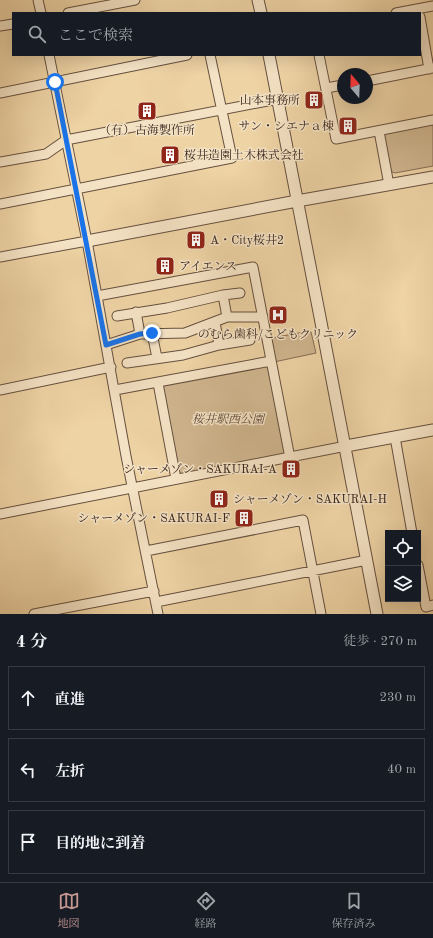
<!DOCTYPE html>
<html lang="ja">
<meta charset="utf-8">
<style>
:root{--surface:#171b24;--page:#242831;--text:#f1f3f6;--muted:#9ea1a6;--line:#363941;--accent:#c59692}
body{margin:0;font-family:"Old Standard TT","Noto Serif JP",serif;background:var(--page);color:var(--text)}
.controls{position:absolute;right:12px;bottom:12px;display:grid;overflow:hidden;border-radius:0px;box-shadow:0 4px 16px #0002}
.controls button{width:36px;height:36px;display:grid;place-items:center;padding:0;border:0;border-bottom:1px solid var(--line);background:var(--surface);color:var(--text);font:20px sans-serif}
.compass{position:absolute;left:337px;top:68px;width:36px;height:36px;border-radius:50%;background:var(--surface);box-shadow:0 4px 16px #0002;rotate:341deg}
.stop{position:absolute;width:12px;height:12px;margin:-9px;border:3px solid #1a73e8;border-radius:50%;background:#fff}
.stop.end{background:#1a73e8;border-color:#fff;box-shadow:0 1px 4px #0008}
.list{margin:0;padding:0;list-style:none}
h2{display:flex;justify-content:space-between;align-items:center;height:52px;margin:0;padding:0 16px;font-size:17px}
h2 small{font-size:13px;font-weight:400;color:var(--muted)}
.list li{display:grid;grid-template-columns:26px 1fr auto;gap:12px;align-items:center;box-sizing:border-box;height:64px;margin:0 8px 8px;padding:0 8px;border:1px solid var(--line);border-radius:0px}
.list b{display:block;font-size:15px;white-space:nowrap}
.list em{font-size:13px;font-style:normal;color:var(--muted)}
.icon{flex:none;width:22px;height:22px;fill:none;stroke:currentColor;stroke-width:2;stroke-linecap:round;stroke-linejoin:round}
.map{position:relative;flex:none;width:433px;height:614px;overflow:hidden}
.search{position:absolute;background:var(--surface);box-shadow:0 4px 16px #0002;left:12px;right:12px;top:12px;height:44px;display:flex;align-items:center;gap:10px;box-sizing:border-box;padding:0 14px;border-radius:0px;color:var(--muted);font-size:15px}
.sheet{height:268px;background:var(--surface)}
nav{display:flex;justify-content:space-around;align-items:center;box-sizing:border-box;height:56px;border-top:1px solid var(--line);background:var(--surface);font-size:11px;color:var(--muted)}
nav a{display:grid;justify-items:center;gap:2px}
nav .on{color:var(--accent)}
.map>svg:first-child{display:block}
.green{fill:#cfb58e;stroke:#846d56}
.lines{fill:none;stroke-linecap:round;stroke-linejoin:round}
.minor-casing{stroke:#66503f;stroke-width:11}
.tertiary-casing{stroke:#66503f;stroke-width:13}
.minor{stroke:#f4e2c4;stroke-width:9}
.tertiary{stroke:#f4e2c4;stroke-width:11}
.route{stroke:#1a73e8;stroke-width:5}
.labels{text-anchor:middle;stroke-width:3;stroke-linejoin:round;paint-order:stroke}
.poi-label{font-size:12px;fill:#38251d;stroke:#f4e2c4;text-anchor:end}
.park-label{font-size:12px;font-style:italic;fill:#5e4939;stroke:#f4e2c4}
</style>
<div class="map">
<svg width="433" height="614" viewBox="0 0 433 614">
<rect width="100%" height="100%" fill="#eed3a5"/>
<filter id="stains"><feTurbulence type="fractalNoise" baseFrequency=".005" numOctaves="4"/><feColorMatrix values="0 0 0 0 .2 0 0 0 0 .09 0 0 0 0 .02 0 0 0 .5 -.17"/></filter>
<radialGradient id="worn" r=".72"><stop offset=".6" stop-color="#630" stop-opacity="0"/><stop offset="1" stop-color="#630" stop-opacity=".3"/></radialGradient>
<!-- green -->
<path class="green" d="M433,124v42l-38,7 -5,-2 -6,-35 3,-4z
M309,331l2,1 5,21 -42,9 -4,-22 2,-2z
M266,365l3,3 16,85 -3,3 -100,19 -4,-2 -17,-85 5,-4z"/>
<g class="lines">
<defs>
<path id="minor" d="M38,0l3,13
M68,13l67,-13
M396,13l37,-7
M420,17l9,52
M0,26l13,-2
M49,55l38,186 39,215 32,158
M319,55l17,84 97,-19
M367,81l66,-13
M326,88l17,-3
M0,93l187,-38
M379,131l10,54
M0,162l46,-8 20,-14 212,-41
M0,204l232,-46 -22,-103
M0,257l87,-16
M223,295l4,22
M97,296l156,-29 37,191
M136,312l4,22
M117,316l50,-8 56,-13 17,-2
M215,322l4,23
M152,333l5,25
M106,345l34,-11 45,-1 42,-16h36
M127,363l56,-8 36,-10 31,-5
M158,383l18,96
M0,390l111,-23
M115,390l156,-29
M395,437l17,96
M0,514l346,-68
M146,551l157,-31 18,94
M418,565l8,42 7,-2
M156,602l211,-42
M34,614l120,-23"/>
<path id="tertiary" d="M258,0l3,13
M269,55c36,186 73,373 108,559
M87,241l210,-40 136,-24
M346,446l87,-16"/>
</defs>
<!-- minor casing -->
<use href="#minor" class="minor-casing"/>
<!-- tertiary casing -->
<use href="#tertiary" class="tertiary-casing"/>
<!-- minor -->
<use href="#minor" class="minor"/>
<!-- tertiary -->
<use href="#tertiary" class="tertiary"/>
</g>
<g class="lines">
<!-- route -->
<path class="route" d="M55,82l51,263 34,-11 12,-1"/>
</g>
<!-- icons -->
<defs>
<symbol id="building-square" viewBox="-11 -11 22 22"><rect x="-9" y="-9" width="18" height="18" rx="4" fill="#8f2418" stroke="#f4e2c4"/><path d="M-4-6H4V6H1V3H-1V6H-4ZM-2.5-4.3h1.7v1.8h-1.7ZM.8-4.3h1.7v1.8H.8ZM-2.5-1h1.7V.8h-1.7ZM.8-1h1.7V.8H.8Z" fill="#fff"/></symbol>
<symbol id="hospital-square" viewBox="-11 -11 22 22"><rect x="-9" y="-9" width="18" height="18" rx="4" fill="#8f2418" stroke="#f4e2c4"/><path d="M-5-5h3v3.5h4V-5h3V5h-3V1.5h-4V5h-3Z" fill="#fff"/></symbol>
</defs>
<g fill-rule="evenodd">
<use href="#building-square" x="303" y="89" width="22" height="22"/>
<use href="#building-square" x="136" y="100" width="22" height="22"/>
<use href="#building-square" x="337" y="115" width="22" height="22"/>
<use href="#building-square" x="159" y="144" width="22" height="22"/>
<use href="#building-square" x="185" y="229" width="22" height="22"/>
<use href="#building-square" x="154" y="255" width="22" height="22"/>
<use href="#hospital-square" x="267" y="304" width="22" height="22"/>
<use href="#building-square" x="280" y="458" width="22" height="22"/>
<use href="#building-square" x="208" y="488" width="22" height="22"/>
<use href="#building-square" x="233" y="507" width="22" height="22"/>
</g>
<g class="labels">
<!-- poi labels -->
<g class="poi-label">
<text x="300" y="104">山本事務所</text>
<text x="334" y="130">サン・シエナａ棟</text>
<text x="147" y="134" text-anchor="middle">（有）古海製作所</text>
<text x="184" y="159" text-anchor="start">桜井造園土木株式会社</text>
<text x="210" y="244" text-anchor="start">A・City桜井2</text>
<text x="179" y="270" text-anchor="start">アイエンス</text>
<text x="278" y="338" text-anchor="middle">のむら歯科/こどもクリニック</text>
<text x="277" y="473">シャーメゾン・SAKURAI-A</text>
<text x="233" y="503" text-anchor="start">シャーメゾン・SAKURAI-H</text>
<text x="230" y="522">シャーメゾン・SAKURAI-F</text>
</g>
<!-- park labels -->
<g class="park-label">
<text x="228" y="423">桜井駅西公園</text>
</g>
</g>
<rect width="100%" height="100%" filter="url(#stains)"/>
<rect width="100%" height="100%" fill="url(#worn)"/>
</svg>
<div class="controls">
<button><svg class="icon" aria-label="locate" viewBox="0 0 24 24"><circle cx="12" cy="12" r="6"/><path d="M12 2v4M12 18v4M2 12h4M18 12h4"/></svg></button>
<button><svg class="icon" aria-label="layers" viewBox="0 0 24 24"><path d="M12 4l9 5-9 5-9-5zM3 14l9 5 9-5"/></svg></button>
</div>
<svg class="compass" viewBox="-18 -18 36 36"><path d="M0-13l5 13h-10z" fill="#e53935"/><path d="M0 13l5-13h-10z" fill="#9ea1a6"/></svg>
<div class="stop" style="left:55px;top:82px"></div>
<div class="stop end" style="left:152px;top:333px"></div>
<div class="search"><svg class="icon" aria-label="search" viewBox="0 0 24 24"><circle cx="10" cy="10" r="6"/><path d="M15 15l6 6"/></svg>ここで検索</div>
</div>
<section class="sheet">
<h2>4 分<small>徒歩 · 270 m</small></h2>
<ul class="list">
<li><svg class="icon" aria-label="ahead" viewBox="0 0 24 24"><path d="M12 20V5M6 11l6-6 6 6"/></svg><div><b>直進</b></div><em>230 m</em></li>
<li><svg class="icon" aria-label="left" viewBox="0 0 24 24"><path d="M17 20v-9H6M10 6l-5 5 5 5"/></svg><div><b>左折</b></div><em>40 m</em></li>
<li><svg class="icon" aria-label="arrive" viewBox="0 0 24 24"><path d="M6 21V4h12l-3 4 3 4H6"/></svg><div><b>目的地に到着</b></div></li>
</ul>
</section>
<nav>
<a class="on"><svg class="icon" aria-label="map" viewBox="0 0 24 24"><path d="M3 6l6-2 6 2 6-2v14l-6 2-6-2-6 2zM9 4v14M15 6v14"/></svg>地図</a>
<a><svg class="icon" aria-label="directions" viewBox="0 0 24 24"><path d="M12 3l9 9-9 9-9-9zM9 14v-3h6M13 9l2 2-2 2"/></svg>経路</a>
<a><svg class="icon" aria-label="saved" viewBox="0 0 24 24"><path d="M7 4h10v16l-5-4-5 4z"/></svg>保存済み</a>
</nav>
